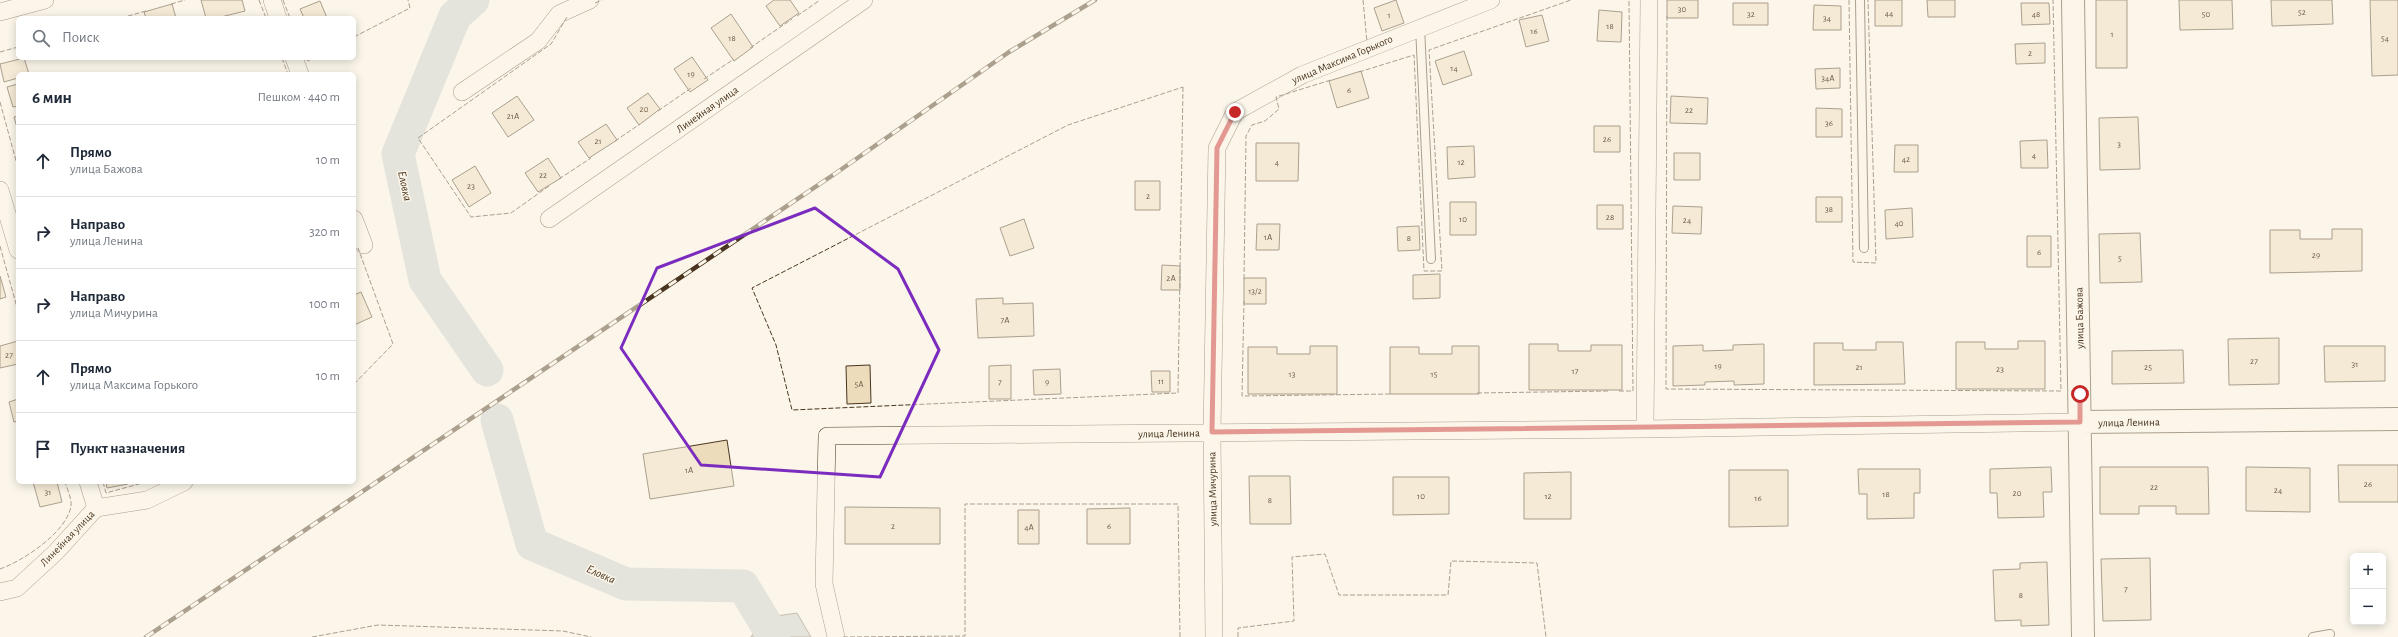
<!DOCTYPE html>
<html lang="ru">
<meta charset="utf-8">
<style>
:root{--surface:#fff;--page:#f2f2f3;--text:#1f2937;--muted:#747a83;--line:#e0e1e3}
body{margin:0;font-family:"Alegreya Sans",sans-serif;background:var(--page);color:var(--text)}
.controls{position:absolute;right:12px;bottom:12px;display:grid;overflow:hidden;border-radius:6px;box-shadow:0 2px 10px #0003}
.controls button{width:36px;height:36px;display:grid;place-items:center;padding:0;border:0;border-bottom:1px solid var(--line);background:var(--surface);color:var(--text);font:20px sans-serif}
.stop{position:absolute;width:12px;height:12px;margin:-9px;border:3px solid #c62828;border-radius:50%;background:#fff}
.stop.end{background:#c62828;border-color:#fff;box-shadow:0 1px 4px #0008}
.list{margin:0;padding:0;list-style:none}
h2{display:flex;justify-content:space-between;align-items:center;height:52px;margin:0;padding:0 16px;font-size:17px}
h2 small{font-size:13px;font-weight:400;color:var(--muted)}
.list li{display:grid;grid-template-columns:26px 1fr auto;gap:12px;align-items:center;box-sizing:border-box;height:72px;padding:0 16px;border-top:1px solid var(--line)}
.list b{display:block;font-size:15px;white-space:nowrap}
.list p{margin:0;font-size:13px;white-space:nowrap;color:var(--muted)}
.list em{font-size:13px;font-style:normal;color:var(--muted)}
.icon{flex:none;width:22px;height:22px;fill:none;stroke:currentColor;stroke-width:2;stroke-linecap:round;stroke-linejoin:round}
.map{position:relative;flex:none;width:2398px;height:637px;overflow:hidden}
.search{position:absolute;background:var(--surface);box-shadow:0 2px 10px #0003;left:16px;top:16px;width:340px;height:44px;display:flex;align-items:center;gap:10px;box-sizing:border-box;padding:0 14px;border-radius:6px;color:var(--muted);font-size:15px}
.panel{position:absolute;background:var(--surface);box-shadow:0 2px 10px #0003;left:16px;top:72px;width:340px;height:412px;border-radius:6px}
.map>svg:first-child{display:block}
.water{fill:#c9cecd;stroke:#887966}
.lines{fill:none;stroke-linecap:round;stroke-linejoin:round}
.river{stroke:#c9cecd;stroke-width:33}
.building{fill:#ecdcbc;stroke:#4a3520}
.lane-casing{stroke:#4a3520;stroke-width:10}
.street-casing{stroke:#4a3520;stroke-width:18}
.secondary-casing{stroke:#4a3520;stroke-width:24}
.lane{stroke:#fbf6e9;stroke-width:8}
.street{stroke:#fbf6e9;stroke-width:17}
.secondary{stroke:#fbf6e9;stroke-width:22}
.rail-casing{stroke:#4a3520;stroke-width:4.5}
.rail{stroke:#fbf6e9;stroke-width:3;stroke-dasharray:9;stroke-linecap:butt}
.fence{stroke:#4a3520;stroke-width:1;stroke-dasharray:5 2;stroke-linecap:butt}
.route{stroke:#c62828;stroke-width:5}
.marked{fill:none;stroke:#7b2cbf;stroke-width:3;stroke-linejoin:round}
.labels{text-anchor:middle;stroke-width:3;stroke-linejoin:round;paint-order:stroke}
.number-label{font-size:9px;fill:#725f47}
.street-label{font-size:11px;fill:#4a3520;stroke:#fbf6e9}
.water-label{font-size:12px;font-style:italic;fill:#4a3520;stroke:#fbf6e9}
</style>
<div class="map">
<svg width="2398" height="637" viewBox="0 0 2398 637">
<rect width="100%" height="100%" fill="#fbf6e9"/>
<!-- water -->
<path class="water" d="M797,613l14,24h-60l12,-19z"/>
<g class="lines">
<!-- river -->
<path class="river" d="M473,0l-18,16 -57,138 27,126 62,90
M497,420l35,124 94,40 117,2 31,51"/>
</g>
<!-- building -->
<path class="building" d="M201,0h41l3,11 -28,7h-11z
M774,0h16l9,13 -19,13 -14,-20z
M1396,0l8,23 -22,8 -8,-23z
M1667,0h31v18h-31z
M1875,0h27v26h-27z
M1927,0h28v17h-27z
M2096,0h31v68h-31z
M2179,0h53l1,29 -53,1z
M2271,0h61l1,24 -61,2z
M2370,0h28v75l-26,1z
M320,1l7,17h-23l-4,-9z
M1733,3h35v22h-35z
M2021,3h28l1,21 -28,1z
M172,4l4,14h-30l-2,-6z
M1814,5l27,1v24h-28z
M1599,10l23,2 -1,30 -24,-1z
M731,14l22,33 -19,14 -23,-33z
M1542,15l7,26 -23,6 -7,-27z
M2045,43v20l-29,1 -1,-20z
M1464,51l8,24 -29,10 -8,-24z
M692,57l16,23 -18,12 -16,-23z
M24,58l5,16h-11v4l-14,4 -4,-18z
M1840,68v20l-24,1 -1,-20z
M1361,71l8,27 -32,10 -8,-27z
M18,84v22l-5,1 -6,-20z
M648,93l12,16 -21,16 -12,-17z
M517,96l17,24 -26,17 -16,-24z
M1671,96l37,2 -1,26 -37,-1z
M1816,108l26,1v28h-26z
M18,116v15l-4,-14z
M2138,117l2,52 -40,1 -1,-52z
M606,124l11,16 -28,18 -11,-16z
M1594,126h26v26h-26z
M2047,140l1,28h-27l-1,-27z
M1256,143h43l-1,38h-42z
M1895,145h23v27h-24z
M1474,146l1,31 -27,2 -1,-32z
M1674,153h26v27h-26z
M548,158l13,20 -23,14 -13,-19z
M475,166l16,27 -22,14 -17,-27z
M1135,181h25v29h-25z
M1816,197h26v25h-26z
M1450,202h26v33h-26z
M1597,205h26v24h-26z
M1673,206l29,1 -1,27 -29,-1z
M1912,208l1,29 -27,2 -1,-29z
M1024,219l10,29 -24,8 -10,-28z
M1257,224h23l-1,26h-23z
M1419,226l1,24 -22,1 -1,-24z
M2332,229h30v42l-92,2v-43h30v9h32z
M2140,233l2,49 -42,1 -1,-49z
M2027,236h24v31h-24z
M1162,265l18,1v24h-19z
M1440,274v24l-27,1v-24z
M0,276l6,21 -6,2z
M1244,278h22v26h-22z
M361,292l11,25 -18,8v-30z
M1003,298v6l30,-1 1,33 -56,2 -2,-39z
M2279,338v46l-50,1 -1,-46z
M18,341v23l-18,4v-22z
M2018,341h27v48h-89v-47h29v7h33z
M1876,342h27l2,42 -91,1v-42h29v7h33z
M1529,344h29v7h33v-6h31v45h-93z
M1764,344v40l-30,1v-4l-29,1v3l-32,1v-40l30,-1v6l30,-1v-5z
M1310,346h27v48h-89v-47h29v7h33z
M1452,346h27v48h-89v-47h29v7h33z
M2324,346h61v35l-60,1z
M2183,350l1,33 -72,1v-33z
M870,365l1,38 -24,1 -1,-38z
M1011,365v34h-22v-33z
M1060,369l1,25 -27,1 -1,-25z
M1151,371h19v21h-18z
M18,399v22l-4,1 -5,-20z
M727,440l7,46 -84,13 -7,-45z
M2338,465h60v37h-59z
M2051,467l1,25h-9l1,25 -46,1 -1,-25h-7v-24z
M2100,467h108l1,47h-33v-8h-37v8h-39z
M2246,467l64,1v44l-64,-1z
M1858,469h62v24h-6v25l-47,1v-25h-8z
M1729,470h59v56l-59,1z
M1571,472v47h-47v-46z
M1249,476h41l1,48h-41z
M1393,477h56v37l-56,1z
M33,482h24l5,20 -22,5z
M106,482h22v2l-21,4z
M845,507l95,1v36h-95z
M1130,508v36h-43v-35z
M1018,510h21v34h-21z
M2150,558l1,62 -48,1 -2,-62z
M2047,562l2,63 -28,1v-6l-26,1 -2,-51 27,-1v-6z"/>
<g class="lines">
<defs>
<path id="lane" d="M1860,0l4,248
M1420,27l11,232
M2313,637l17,-3"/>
<path id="street" d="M272,0l6,18
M0,12l45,-12
M294,58l6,16
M462,92l76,-51 21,-27 31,-14
M0,190l18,60
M354,219l10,26
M549,219l315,-219
M1645,429l4,-429
M88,482l8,26
M0,592l17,-4 39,-36 40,-44 51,-8 37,-18
M836,637l-12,-53 3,-148 818,-7 435,-7
M1214,637l-2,-205 5,-284 18,-36 67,-37 189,-75"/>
<path id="secondary" d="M2073,0l10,637
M2080,422l318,-3"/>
</defs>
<!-- lane casing -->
<use href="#lane" class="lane-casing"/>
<!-- street casing -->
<use href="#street" class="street-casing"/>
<!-- secondary casing -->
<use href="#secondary" class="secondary-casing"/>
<!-- lane -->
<use href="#lane" class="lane"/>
<!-- street -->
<use href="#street" class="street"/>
<!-- secondary -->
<use href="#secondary" class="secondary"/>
<defs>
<path id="rail" d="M146,637l693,-466 170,-119 86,-52"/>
</defs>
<!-- rail casing -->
<use href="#rail" class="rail-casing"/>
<!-- rail -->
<use href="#rail" class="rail"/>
<!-- fence -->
<path class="fence" d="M259,0l7,18
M283,0l7,18
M1363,0l4,42
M1849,0l4,262 23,1 -8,-263
M595,3l7,-3
M171,4l14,-4
M797,16l23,-16
M1667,16l-1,373 395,2 -8,-391
M121,18l25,-7
M354,37l56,-29 -2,-8
M750,48l42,-29
M0,52l18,-5
M282,58l6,16
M307,58l1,3 6,-3
M1359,72l55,-17 10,216h18l-13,-221 142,-50
M704,79l30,-20
M1183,87l-5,306 -386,17 -16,-65 -24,-57 316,-163z
M0,102l18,66
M658,111l33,-23
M615,141l25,-17
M559,179l32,-21
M549,186l-38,27 -40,4 -53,-79 133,-94 16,-27
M0,246l18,65
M1244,279l2,-143 6,-11 13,-4 14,-12 -3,-12 55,-17
M1244,301l-2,95 149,-2
M354,384l39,-40 -35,-96
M1619,391h14l-4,-391
M1477,393l132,-2
M103,482l3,11 40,-11
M0,569c23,-8 67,-37 71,-63 1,-7 -4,-17 -6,-24
M312,637l66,-12 185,6 28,6
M843,637l122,-1v-132h213l2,133
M1238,637v-9l56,-7 -2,-64 33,-3 14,41h109l3,-34 86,2 9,74"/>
</g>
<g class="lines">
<!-- route -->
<path class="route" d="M1235,112l-18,36 -5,284 868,-10v-28"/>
</g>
<!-- marked area -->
<path d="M0 0H2398V637H0ZM815,208l83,61 41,81 -59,127 -179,-12 -80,-117 36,-80z" fill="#fbf6e9" fill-opacity=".55" fill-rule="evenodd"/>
<path class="marked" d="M815,208l83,61 41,81 -59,127 -179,-12 -80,-117 36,-80z"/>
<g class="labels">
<!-- number labels -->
<g class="number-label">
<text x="1682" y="12">30</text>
<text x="2302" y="15">52</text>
<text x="1889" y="16">44</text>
<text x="1751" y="17">32</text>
<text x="2036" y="17">48</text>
<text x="2206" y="17">50</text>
<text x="1389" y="18">1</text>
<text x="1827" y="21">34</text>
<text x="1610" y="29">18</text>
<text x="1534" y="34">16</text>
<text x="2112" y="37">1</text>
<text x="732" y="41">18</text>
<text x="2385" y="41">54</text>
<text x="2030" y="56">2</text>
<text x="1454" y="71">14</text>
<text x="691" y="77">19</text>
<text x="1828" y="81">34А</text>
<text x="1349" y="93">6</text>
<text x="644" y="112">20</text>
<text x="1689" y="113">22</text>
<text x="513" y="119">21А</text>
<text x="1829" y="126">36</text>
<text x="1607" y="142">26</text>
<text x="598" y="144">21</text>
<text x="2119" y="147">3</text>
<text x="2034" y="158">4</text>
<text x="1906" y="162">42</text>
<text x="1277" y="165">4</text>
<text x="1461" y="165">12</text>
<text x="543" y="178">22</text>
<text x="471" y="189">23</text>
<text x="1148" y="199">2</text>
<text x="1829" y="212">38</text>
<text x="1610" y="220">28</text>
<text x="1463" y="222">10</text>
<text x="1687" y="223">24</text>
<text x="1899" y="226">40</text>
<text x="1268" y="240">1А</text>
<text x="1409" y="241">8</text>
<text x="2039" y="255">6</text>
<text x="2316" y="258">29</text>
<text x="2120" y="261">5</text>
<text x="1171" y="281">2А</text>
<text x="1255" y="294">13/2</text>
<text x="1005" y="323">7А</text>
<text x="9" y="358">27</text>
<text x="2254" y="364">27</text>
<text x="2355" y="367">31</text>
<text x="1718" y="369">19</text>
<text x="1859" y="370">21</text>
<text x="2148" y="370">25</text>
<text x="2000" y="372">23</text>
<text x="1575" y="374">17</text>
<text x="1292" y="377">13</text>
<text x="1434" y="377">15</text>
<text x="1161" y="384">11</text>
<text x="1000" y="385">7</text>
<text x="1047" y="385">9</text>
<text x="859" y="387">5А</text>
<text x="689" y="473">1А</text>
<text x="2368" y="487">26</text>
<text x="2154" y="490">22</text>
<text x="2278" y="493">24</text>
<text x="48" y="495">31</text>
<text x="2017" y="496">20</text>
<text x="1886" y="497">18</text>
<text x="1421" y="499">10</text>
<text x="1548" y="499">12</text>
<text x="1758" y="501">16</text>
<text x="1270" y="503">8</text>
<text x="893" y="529">2</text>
<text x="1109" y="529">6</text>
<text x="1029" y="530">4А</text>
<text x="2126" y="592">7</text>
<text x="2021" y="598">8</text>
</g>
<!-- street labels -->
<g class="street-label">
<text transform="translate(1342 59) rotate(-23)" y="4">улица Максима Горького</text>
<text transform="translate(707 109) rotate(-35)" y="4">Линейная улица</text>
<text transform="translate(2079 318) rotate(-91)" y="4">улица Бажова</text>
<text transform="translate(2129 422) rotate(-1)" y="4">улица Ленина</text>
<text transform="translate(1169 433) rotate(-1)" y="4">улица Ленина</text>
<text transform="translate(1212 489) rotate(-91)" y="4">улица Мичурина</text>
<text transform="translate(67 538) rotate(-46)" y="4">Линейная улица</text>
</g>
<!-- water labels -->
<g class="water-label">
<text transform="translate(405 186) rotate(78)" y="4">Еловка</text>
<text transform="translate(601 574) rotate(24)" y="4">Еловка</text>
</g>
</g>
</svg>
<div class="controls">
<button>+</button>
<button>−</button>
</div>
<div class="stop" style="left:2080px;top:394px"></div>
<div class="stop end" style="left:1235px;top:112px"></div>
<div class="search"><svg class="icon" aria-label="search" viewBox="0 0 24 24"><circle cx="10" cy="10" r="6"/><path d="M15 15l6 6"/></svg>Поиск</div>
<section class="panel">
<h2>6 мин<small>Пешком · 440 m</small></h2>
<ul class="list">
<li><svg class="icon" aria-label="ahead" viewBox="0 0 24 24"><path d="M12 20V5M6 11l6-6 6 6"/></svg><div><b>Прямо</b><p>улица Бажова</p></div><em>10 m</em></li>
<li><svg class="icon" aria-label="right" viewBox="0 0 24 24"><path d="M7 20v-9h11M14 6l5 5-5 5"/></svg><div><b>Направо</b><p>улица Ленина</p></div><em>320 m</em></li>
<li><svg class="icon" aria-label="right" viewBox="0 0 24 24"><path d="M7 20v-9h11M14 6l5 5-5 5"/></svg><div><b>Направо</b><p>улица Мичурина</p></div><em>100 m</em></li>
<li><svg class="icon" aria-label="ahead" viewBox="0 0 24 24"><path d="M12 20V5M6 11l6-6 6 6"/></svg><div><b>Прямо</b><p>улица Максима Горького</p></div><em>10 m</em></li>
<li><svg class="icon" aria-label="arrive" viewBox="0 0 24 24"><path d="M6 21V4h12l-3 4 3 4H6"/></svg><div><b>Пункт назначения</b></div></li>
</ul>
</section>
</div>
